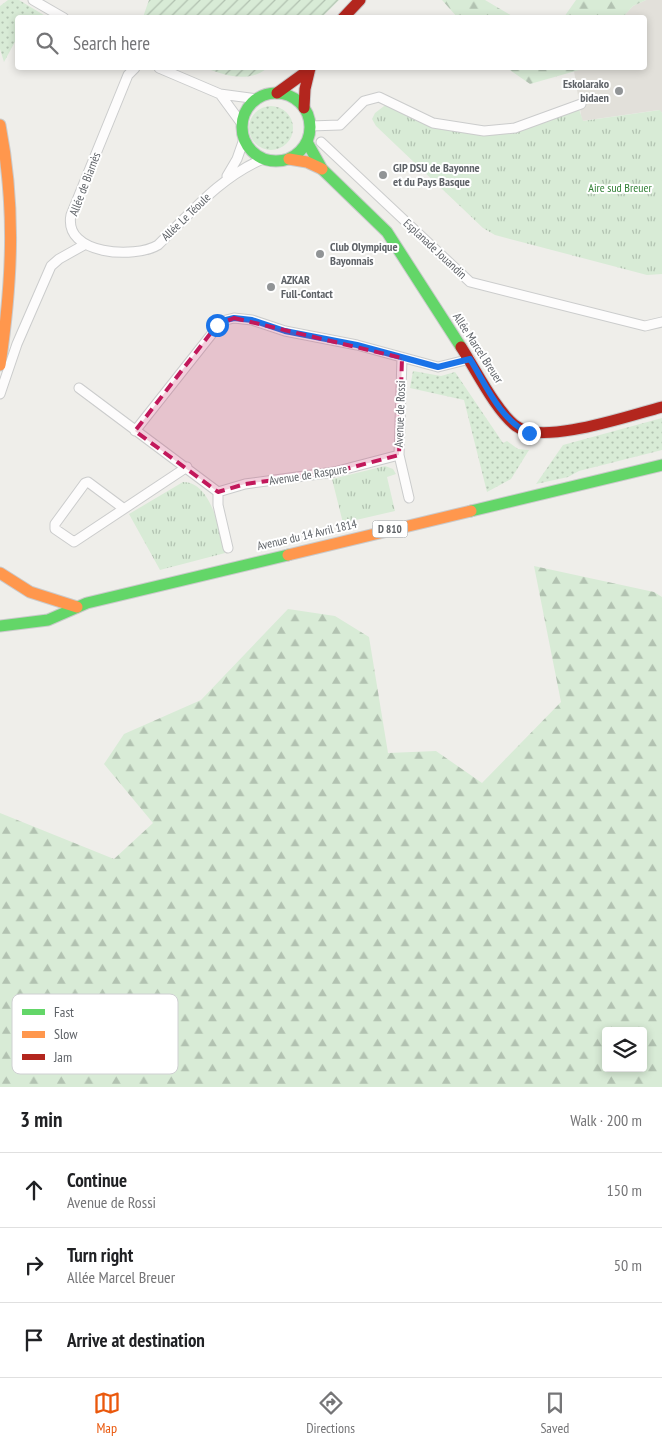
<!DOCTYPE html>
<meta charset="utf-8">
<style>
:root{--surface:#fff;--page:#f6f6f6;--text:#202124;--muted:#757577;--line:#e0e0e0;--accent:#ea580c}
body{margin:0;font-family:"PT Sans Narrow",sans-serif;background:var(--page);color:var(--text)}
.controls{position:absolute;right:15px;bottom:15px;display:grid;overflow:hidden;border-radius:5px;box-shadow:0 2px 8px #0003}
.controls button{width:45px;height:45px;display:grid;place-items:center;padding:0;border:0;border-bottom:1px solid var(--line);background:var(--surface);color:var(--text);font:25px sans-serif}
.stop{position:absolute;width:15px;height:15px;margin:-11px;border:4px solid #1a73e8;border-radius:50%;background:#fff}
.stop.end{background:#1a73e8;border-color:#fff;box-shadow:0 1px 5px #0008}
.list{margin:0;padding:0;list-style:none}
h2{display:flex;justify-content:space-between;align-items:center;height:65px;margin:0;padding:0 20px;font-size:21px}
h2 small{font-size:16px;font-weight:400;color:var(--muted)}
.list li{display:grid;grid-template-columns:32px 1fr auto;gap:15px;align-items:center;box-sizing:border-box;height:75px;padding:0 20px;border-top:1px solid var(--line)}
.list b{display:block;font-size:19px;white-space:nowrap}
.list p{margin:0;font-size:16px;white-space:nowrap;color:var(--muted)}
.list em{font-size:16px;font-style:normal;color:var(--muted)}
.icon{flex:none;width:28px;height:28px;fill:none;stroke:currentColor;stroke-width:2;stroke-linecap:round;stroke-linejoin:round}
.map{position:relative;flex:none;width:662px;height:1087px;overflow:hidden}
.search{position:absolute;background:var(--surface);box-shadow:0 2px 8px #0003;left:15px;right:15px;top:15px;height:55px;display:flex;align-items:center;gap:12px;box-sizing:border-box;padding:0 18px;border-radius:5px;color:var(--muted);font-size:19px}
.sheet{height:290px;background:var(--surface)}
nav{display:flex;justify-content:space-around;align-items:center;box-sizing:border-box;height:70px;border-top:1px solid var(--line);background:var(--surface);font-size:14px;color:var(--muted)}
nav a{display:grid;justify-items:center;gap:2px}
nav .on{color:var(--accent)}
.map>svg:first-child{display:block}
.education{fill:#e2e0da}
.grass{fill:url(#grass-dots)}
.forest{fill:url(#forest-firs);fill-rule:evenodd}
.park{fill:url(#park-tufts)}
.garden{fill:url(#garden-furrows)}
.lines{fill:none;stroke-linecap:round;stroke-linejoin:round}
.street-casing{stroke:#cbcccc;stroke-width:11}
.fast-casing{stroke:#cacacb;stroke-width:13}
.slow-casing{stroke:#cacacb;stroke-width:13}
.jam-casing{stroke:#cacacb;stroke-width:13}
.street{stroke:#fdfcfc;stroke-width:9}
.fast{stroke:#63d668;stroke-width:11}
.slow{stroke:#ff974d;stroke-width:11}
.jam{stroke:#b3261e;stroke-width:11}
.route{stroke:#1a73e8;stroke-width:6}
.marked{fill:#c2185b;fill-opacity:0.2;stroke:#c2185b;stroke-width:4;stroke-dasharray:10 6;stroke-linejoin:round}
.poi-dot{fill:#919496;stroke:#fff;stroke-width:2}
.labels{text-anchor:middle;stroke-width:4;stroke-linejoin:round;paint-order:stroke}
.shield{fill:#fff;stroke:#8f9295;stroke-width:1}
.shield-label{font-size:11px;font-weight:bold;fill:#5f6368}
.poi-label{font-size:12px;font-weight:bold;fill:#5f6368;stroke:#fff;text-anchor:start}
.street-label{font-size:12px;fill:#5f6368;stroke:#fff}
.park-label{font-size:12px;fill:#348238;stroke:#fff}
.key{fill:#fff;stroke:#cfd0d2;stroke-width:1}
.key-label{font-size:14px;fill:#5f6368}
</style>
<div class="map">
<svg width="662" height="1087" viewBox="0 0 662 1087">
<defs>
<pattern id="grass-dots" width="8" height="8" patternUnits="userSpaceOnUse" patternTransform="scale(1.25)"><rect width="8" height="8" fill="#d8ebd6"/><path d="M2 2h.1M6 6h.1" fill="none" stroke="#b2c2b1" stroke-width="1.8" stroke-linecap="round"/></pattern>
<pattern id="forest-firs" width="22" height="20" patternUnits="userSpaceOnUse" patternTransform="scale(1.25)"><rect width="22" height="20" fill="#d8ebd6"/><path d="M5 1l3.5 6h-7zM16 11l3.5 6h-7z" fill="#b2c2b1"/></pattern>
<pattern id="park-tufts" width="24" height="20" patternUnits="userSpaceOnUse" patternTransform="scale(1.25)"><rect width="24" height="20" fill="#d8ebd6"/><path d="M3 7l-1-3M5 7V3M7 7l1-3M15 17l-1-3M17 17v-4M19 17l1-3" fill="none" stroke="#b2c2b1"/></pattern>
<pattern id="garden-furrows" width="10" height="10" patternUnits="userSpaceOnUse" patternTransform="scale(1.25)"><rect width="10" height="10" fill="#d8ebd6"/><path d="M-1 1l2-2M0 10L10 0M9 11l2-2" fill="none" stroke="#b2c2b1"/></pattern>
</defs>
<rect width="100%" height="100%" fill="#efeeea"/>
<!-- education -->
<path class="education" d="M646,0h16v113l-3,-3 -77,11 -8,-50 12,-3h58v-50l-21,-1 10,-11z"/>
<!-- grass -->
<path class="grass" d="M8,0h11l28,17 -29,1 -1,20 -13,24 -4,-13v-43z
M249 128a22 22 0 1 1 44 0a22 22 0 1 1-44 0Z
M413,371l28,5 14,-4 48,71 4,-2 11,8 11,1 -18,29 -24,13 -23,-92 -54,-12z
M662,418v32l-83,21 -11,6 -32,7 27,-39z"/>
<!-- forest -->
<path class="forest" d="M442,0h43l29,17h-57z
M576,0h70l-13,6 -10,11h-59z
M507,68h79l-56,16z
M534,566l120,26 8,5v490h-662v-274l114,46 39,-36 -49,-59 20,-30 77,-34 87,-91 47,7 34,21 19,116 48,-2 46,32 79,-81zM606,1031h37v37h-37z"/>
<!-- park -->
<path class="park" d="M388,103l46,22 49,8 96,-24 4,12 77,-11 2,3v161l-15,1 -152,-40 -12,-7 -107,-102 -4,-7 3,-6z
M385,466l8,3 3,5 -9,3 8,34 -52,12 -11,-44z
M183,482c29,0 37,50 42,71l-65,17 -31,-56z"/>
<!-- garden -->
<path class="garden" d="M149,0h190l-17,17h-179z
M206,68h61c-17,15 -42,8 -61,0z"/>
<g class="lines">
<defs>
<path id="street" d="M33,0l31,18
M135,68l-7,7 -57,140c-8,40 64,44 87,30 33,-32 62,-68 105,-86
M159,68l61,26 38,5
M220,94l22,30
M310,126l30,-1 24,-24 15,-4 54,26 51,8 31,-3 66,-24
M321,142l149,140 175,44 17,-4
M227,176l10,-17 7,-20
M402,358l-3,97 10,43
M79,388l139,104 27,-8 89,-12 65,-17
M0,394l17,-50 34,-78 8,-7 25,-14
M135,431l87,-110 12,-3 18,2 33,11 72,14 81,22 32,-8
M218,492v13l10,43
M123,508l-35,-26 -3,1 -30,41v5l19,13 113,-75"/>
<path id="fast" d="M242 127a34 34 0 1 1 68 0a34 34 0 1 1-68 0Z
M307,142l15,27 65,63 74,115
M471,511l191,-46
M0,626l48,-6 39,-17 201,-48"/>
<path id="slow" d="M0,125c16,83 12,157 0,240
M289,159l18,3 15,7
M288,555l183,-44
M0,573l30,19 47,15"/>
<path id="jam" d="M343,18l17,-18
M277,93l33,-24
M304,108l1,-19 5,-21
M461,347c15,23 35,64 55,79 26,20 115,-11 146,-19"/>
</defs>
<!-- street casing -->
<use href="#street" class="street-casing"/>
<!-- fast casing -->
<use href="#fast" class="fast-casing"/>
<!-- slow casing -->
<use href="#slow" class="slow-casing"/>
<!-- jam casing -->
<use href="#jam" class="jam-casing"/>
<!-- street -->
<use href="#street" class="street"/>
<!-- fast -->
<use href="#fast" class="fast"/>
<!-- slow -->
<use href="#slow" class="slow"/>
<!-- jam -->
<use href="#jam" class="jam"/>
</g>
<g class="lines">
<!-- route -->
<path class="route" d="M217,325l5,-4 12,-3 18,2 33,11 72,14 81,22 32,-8c16,26 30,61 59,74"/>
</g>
<!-- marked area -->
<path class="marked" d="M234,318l168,40 -3,97 -65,17 -89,12 -27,8 -83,-61 82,-106z"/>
<!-- markers -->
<g class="poi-dot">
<circle cx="619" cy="91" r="5"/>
<circle cx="383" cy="175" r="5"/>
<circle cx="320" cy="254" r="5"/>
<circle cx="271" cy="287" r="5"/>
</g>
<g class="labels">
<!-- shield labels -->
<rect class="shield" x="372.5" y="520.5" width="35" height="17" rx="4"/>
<g class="shield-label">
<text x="390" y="533">D 810</text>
</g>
<!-- poi labels -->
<g class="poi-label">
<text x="609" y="88" text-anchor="end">Eskolarako<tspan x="609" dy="14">bidaen</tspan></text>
<text x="393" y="172">GIP DSU de Bayonne<tspan x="393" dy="14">et du Pays Basque</tspan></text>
<text x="330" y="251">Club Olympique<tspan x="330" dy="14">Bayonnais</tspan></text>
<text x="281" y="284">AZKAR<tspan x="281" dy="14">Full-Contact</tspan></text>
</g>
<!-- street labels -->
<g class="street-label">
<text transform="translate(85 184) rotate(-69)" y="4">Allée de Biarnès</text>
<text transform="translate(186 217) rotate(-44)" y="4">Allée Le Téoule</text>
<text transform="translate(435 249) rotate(43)" y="4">Esplanade Jouandin</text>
<text transform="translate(478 348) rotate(57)" y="4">Allée Marcel Breuer</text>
<text transform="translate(400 414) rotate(-88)" y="4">Avenue de Rossi</text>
<text transform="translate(308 475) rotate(-9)" y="4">Avenue de Raspure</text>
<text transform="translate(307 535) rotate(-13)" y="4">Avenue du 14 Avril 1814</text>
</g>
<!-- park labels -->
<g class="park-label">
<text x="620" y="192">Aire sud Breuer</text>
</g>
</g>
<!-- legend -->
<rect x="12" y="994" width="166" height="80" rx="8" class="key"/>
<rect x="22" y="1009" width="23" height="6" fill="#63d668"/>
<rect x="22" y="1031" width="23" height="7" fill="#ff974d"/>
<rect x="22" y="1054" width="23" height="6" fill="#b3261e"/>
<g class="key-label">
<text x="54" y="1017">Fast</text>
<text x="54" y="1039">Slow</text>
<text x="54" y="1062">Jam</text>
</g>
</svg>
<div class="controls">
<button><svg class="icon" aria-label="layers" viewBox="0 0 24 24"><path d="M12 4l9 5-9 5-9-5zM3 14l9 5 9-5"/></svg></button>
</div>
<div class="stop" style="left:217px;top:325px"></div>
<div class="stop end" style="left:529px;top:433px"></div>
<div class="search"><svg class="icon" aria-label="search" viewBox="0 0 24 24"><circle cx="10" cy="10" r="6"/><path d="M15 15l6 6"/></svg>Search here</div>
</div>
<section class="sheet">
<h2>3 min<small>Walk · 200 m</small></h2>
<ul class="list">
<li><svg class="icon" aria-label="ahead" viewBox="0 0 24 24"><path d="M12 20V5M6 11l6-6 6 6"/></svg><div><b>Continue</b><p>Avenue de Rossi</p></div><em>150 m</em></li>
<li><svg class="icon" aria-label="right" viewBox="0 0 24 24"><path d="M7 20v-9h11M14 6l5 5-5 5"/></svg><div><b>Turn right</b><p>Allée Marcel Breuer</p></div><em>50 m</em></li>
<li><svg class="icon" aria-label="arrive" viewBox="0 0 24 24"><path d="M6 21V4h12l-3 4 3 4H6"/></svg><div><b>Arrive at destination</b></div></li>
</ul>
</section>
<nav>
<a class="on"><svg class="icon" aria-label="map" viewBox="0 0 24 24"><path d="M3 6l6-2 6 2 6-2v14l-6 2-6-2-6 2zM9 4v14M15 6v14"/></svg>Map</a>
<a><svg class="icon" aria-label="directions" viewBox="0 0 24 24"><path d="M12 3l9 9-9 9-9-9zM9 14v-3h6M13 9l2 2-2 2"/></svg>Directions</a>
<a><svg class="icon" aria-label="saved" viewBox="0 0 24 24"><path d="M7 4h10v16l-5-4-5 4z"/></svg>Saved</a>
</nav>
